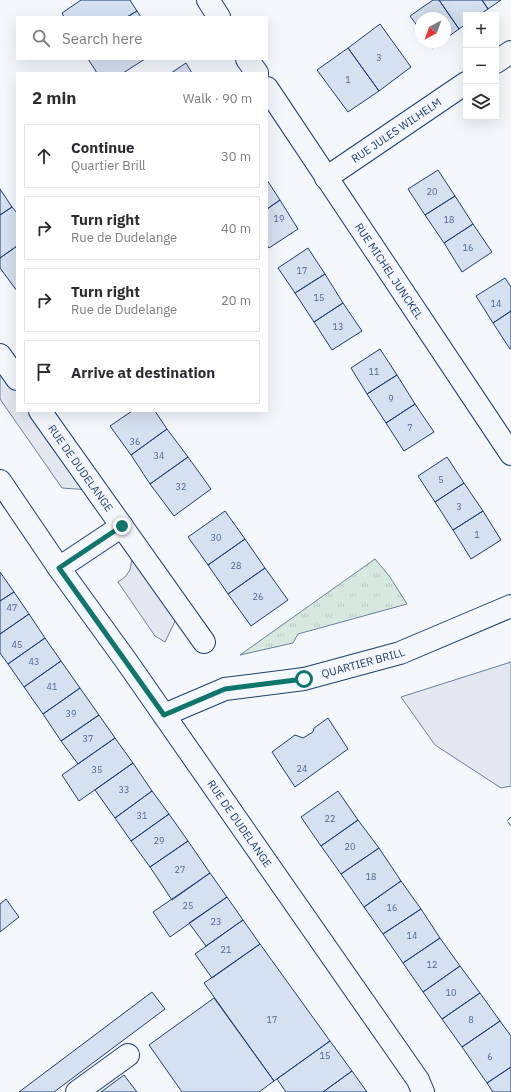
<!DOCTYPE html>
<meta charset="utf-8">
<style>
:root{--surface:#fff;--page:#f2f2f3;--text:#2b2b33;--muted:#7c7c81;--line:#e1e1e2}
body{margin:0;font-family:"IBM Plex Sans",sans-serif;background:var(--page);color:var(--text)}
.controls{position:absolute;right:12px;top:12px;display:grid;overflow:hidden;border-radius:0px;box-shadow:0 4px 16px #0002}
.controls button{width:36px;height:36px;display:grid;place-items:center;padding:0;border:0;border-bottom:1px solid var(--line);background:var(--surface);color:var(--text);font:20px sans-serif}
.compass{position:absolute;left:415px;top:12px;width:36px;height:36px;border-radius:50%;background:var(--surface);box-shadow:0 4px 16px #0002;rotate:221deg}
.stop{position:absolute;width:12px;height:12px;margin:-9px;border:3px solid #0f766e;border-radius:50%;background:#fff}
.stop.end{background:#0f766e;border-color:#fff;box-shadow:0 1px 4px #0008}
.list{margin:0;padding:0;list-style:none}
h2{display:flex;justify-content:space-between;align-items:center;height:52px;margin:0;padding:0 16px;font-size:17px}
h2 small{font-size:13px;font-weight:400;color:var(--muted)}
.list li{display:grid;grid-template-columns:26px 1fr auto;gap:12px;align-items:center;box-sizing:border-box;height:64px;margin:0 8px 8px;padding:0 8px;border:1px solid var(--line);border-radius:0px}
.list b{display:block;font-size:15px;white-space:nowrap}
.list p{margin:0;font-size:13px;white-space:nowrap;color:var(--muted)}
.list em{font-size:13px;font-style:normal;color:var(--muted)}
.icon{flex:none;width:22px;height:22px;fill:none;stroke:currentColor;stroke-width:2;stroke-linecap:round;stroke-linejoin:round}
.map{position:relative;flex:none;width:511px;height:1092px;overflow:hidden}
.search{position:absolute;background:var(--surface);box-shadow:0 4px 16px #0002;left:16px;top:16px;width:252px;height:44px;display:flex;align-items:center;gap:10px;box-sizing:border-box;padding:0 14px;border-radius:0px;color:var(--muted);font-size:15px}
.panel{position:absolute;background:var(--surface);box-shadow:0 4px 16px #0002;left:16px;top:72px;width:252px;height:340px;border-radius:0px}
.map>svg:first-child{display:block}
.grass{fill:url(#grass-tufts);stroke:#687fa3}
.parking{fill:#e3e8f0;stroke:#687fa3}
.building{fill:#d5e0f0;stroke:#1d3f73}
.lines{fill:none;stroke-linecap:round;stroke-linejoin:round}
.minor-casing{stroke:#1d3f73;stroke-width:24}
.major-casing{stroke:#1d3f73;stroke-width:24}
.minor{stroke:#f4f7fb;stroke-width:22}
.major{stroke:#f4f7fb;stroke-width:22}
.fence{stroke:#1d3f73;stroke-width:1;stroke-dasharray:5 2;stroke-linecap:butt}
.route{stroke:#0f766e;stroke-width:5}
.labels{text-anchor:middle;stroke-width:3;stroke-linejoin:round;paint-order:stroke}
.number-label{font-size:9px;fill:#4b6792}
.street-label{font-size:11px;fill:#1d3f73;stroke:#f4f7fb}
</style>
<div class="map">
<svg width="511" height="1092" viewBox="0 0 511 1092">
<defs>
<pattern id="grass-tufts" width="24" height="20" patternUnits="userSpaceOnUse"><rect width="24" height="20" fill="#d7e8df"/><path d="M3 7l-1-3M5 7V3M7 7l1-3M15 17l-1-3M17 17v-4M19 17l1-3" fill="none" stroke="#b8c8c3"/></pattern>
</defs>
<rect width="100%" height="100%" fill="#f4f7fb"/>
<!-- grass -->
<path class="grass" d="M375,559l15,18 17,27 -109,30 -5,9 -53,12z"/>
<!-- parking -->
<path class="parking" d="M0,360l17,25v26h18l55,79 -28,-2 -62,-89z
M132,559l49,50 -16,33 -10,-6 -37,-54 7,-5 5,-7z
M511,662v124l-10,2 -66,-43 -34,-48z"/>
<!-- building -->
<path class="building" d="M81,0h49l7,11 -10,6h-63l-2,-4z
M433,0h6l20,29 -14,10v-21h-24v13l-11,-15z
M439,0h43l6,9 -9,6h-13v9l-7,5z
M482,0h19l-13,9z
M137,11l4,6h-14z
M380,24l31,43 -32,24 -31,-43z
M429,42h12l-9,6z
M348,48l31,43 -31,21 -31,-42z
M88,59h57l-22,14h-26z
M186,63l6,10h-21z
M438,170l17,26 -30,19 -17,-26z
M267,180l13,20 -13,9z
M0,189l12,18 -12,8z
M455,196l18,28 -29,19 -19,-28z
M280,200l18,29 -29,19 -2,-3v-36z
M12,207l5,6v33l-17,12v-43z
M473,224l19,28 -30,20 -18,-29z
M17,246v45l-17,-23v-10z
M308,248l17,26 -30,19 -17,-25z
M325,274l18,29 -29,19 -19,-29z
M505,278l6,9v24l-18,12 -17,-27z
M343,303l19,28 -30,19 -18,-28z
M511,311v37l-1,1 -17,-26z
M380,349l17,26 -30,19 -16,-26z
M397,375l18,29 -29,19 -19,-29z
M415,404l19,28 -30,19 -18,-28z
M132,411h23l12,18 -36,26 -21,-29z
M167,429l21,28 -38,27 -19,-29z
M188,457l23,32 -37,27 -24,-32z
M447,457l17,26 -29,19 -17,-26z
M464,483l19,28 -30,19 -18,-28z
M225,511l20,28 -37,26 -20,-28z
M483,511l18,29 -30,19 -18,-29z
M245,539l20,29 -37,26 -20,-29z
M265,568l23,32 -37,26 -23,-32z
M0,572l14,20 -14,9z
M14,592l15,22 -29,20v-33z
M29,614l16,24 -37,26 -8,-11v-19z
M45,638l16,23 -37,26 -16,-23z
M61,661l19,27 -37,26 -19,-27z
M80,688l19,27 -38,26 -18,-27z
M99,715l16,23 -37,26 -17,-23z
M328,718l20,31 -53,38 -23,-35 23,-17 8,3 10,-6 1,-4z
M115,738l18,25 -54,38 -17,-26z
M133,763l19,28 -37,27 -20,-28z
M152,791l17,23 -38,27 -16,-23z
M338,791l20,29 -37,26 -20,-29z
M169,814l19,27 -38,26 -19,-26z
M358,820l21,28 -38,26 -20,-28z
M188,841l22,32 -38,27 -22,-33z
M379,848l22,33 -37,26 -23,-33z
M210,873l17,24 -57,40 -17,-25z
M401,881l20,28 -38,25 -19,-27z
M227,897l16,23 -37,26 -17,-23z
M6,899l13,18 -19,15v-28z
M421,909l19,29 -37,25 -20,-29z
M243,920l17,24 -48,34 -17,-24z
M440,938l20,28 -37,26 -20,-29z
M260,944l70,97 -56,40 -70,-98z
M460,966l20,27 -38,26 -19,-27z
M152,992l13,17 -111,83h-35z
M480,993l20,28 -38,26 -20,-28z
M214,998l60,83 -15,11h-77l-33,-47z
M500,1021l11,15v31l-24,16 -25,-36z
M330,1041l22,30 -29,21h-37l-9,-13z
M511,1067v25h-18l-6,-9z
M352,1071l15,21h-44z
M124,1075l13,17h-36z"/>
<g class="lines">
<defs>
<g id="minor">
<path d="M208,0l11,17"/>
<path d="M247,59l10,14"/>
<path d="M496,62l15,-10"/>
<path id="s1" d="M267,88l244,366"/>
<path id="s2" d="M326,178l140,-95"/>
<path d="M0,355l17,24"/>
<path id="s3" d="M40,411l164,231"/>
<path d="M59,568l63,-42"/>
<path id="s4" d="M164,715l61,-26 79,-10 96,-26 111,-47"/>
<path d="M77,1092l51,-37"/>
</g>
<g id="major">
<path id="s5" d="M0,481l59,87 68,94 291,418 5,12"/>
</g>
</defs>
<!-- minor casing -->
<use href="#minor" class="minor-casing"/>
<!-- major casing -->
<use href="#major" class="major-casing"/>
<!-- minor -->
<use href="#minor" class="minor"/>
<!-- major -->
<use href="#major" class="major"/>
<!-- fence -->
<path class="fence" d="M511,817l-4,4 4,5"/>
</g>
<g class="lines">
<!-- route -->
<path class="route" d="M122,526l-63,42 105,147 61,-26 79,-10"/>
</g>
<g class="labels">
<!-- number labels -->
<g class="number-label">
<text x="379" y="61">3</text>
<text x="348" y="83">1</text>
<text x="432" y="195">20</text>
<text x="279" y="222">19</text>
<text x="449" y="223">18</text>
<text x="468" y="251">16</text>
<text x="302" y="274">17</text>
<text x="319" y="301">15</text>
<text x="496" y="307">14</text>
<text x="338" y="330">13</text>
<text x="374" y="375">11</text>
<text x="391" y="402">9</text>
<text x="410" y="431">7</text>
<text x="135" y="445">36</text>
<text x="159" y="459">34</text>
<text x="441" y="483">5</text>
<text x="181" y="490">32</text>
<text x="459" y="510">3</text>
<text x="477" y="538">1</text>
<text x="216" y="541">30</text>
<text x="236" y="569">28</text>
<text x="258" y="600">26</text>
<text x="12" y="611">47</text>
<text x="17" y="648">45</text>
<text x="34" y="665">43</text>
<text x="52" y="690">41</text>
<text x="71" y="717">39</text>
<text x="88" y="742">37</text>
<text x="302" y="772">24</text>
<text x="97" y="773">35</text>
<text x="124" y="793">33</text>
<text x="142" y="819">31</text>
<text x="330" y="822">22</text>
<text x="159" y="844">29</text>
<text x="350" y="850">20</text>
<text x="180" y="873">27</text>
<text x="371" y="880">18</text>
<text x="188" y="909">25</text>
<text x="392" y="911">16</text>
<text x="216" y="925">23</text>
<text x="412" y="939">14</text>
<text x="226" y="953">21</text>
<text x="432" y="968">12</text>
<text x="451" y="996">10</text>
<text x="272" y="1023">17</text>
<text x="471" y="1023">8</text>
<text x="325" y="1059">15</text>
<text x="490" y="1060">6</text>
</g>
<!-- street labels -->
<g class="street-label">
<text dy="4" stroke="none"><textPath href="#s2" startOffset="85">RUE JULES WILHELM</textPath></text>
<text dy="4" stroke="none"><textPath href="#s1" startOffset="220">RUE MICHEL JUNCKEL</textPath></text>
<text dy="4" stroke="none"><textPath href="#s3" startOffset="70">RUE DE DUDELANGE</textPath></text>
<text dy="4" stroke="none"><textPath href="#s4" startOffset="207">QUARTIER BRILL</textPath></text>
<text dy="4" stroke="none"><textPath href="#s5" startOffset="418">RUE DE DUDELANGE</textPath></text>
</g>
</g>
</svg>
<div class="controls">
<button>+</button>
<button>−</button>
<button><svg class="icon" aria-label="layers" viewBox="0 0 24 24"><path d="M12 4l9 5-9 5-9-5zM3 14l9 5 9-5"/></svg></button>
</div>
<svg class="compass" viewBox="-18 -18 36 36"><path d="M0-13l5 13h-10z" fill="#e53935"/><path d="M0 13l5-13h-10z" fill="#7c7c81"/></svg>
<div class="stop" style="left:304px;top:679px"></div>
<div class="stop end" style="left:122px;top:526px"></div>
<div class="search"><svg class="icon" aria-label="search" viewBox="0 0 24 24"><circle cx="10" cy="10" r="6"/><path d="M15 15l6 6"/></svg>Search here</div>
<section class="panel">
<h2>2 min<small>Walk · 90 m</small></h2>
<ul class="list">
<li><svg class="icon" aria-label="ahead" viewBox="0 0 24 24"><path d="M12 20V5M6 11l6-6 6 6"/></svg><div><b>Continue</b><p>Quartier Brill</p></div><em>30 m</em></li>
<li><svg class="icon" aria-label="right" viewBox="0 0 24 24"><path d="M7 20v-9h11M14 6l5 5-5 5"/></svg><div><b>Turn right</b><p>Rue de Dudelange</p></div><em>40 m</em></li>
<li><svg class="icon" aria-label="right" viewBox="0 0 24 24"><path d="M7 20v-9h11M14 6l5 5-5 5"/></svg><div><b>Turn right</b><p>Rue de Dudelange</p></div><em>20 m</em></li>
<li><svg class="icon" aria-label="arrive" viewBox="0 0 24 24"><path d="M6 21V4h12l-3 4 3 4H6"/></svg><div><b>Arrive at destination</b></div></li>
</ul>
</section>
</div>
